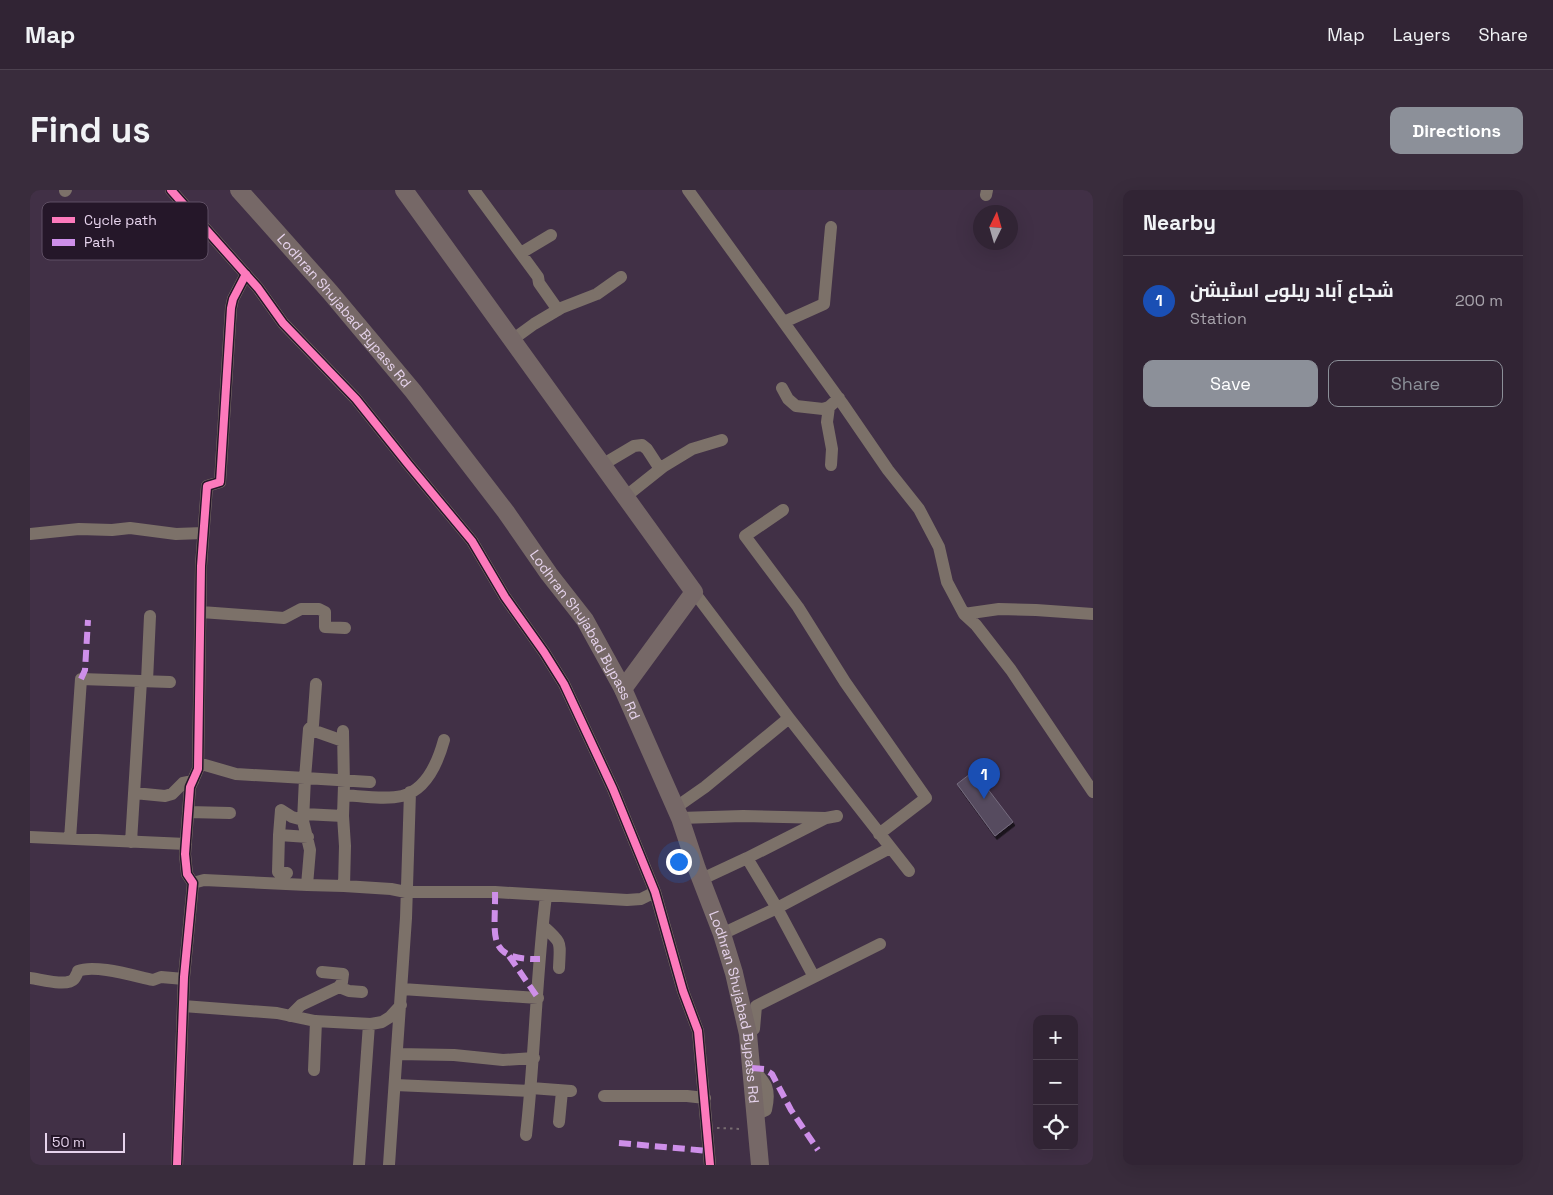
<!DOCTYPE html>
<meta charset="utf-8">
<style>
:root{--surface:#312434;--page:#392c3c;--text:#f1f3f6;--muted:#a8a4ac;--line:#4c414f;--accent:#8c9099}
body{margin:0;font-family:"Space Grotesk",Cairo,sans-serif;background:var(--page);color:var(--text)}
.controls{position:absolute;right:15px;bottom:15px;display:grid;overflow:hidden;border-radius:10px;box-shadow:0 5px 20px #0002}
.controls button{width:45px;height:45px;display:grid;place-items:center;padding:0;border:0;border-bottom:1px solid var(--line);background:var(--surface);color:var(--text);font:25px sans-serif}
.compass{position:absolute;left:943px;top:15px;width:45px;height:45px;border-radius:50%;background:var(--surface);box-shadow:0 5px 20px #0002;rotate:5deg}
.scale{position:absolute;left:15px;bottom:12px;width:80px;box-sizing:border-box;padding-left:5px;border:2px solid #e6d3ec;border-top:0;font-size:14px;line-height:18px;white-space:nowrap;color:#e6d3ec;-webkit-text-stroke:4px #251729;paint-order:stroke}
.you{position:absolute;left:648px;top:671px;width:18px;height:18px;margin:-12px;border:4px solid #fff;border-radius:50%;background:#1a73e8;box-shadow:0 0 0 8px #1a73e833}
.badge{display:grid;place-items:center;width:32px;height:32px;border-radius:50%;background:var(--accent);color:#fff;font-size:16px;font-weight:700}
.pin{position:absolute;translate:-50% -41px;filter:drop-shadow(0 1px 2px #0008)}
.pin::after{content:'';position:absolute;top:26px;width:18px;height:15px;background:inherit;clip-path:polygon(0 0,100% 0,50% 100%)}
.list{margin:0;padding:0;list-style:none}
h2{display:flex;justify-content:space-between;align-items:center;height:65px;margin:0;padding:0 20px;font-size:21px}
h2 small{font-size:16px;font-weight:400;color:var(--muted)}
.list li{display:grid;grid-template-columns:32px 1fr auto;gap:15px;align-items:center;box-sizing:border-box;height:90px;padding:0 20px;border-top:1px solid var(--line)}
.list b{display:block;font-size:19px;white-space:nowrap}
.list p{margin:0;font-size:16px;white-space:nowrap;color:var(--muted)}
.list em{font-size:16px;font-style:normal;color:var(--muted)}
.actions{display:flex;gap:10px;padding:15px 20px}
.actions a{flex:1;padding:11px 0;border:1px solid var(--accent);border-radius:10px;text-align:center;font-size:18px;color:var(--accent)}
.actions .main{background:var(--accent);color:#fff}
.icon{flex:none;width:28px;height:28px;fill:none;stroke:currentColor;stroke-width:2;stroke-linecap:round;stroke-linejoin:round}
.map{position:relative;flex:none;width:1063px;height:975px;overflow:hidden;border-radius:10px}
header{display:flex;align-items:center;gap:30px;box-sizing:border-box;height:70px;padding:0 25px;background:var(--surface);border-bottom:1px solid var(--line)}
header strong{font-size:24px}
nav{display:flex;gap:28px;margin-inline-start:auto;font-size:18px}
.intro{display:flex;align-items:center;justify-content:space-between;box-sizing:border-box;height:120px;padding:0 30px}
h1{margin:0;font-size:35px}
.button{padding:12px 22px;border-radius:10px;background:var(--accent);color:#fff;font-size:18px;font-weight:700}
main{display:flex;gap:30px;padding:0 30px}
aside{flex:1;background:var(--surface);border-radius:10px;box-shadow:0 5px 20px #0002}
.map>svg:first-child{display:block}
.building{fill:#574c5f;stroke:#756b7f;filter:url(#shadow)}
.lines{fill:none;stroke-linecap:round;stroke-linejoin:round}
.path{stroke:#776c70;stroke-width:2;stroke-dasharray:2.5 4;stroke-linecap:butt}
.street{stroke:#7c7169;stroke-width:12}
.secondary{stroke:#766867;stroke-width:18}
.quiet{stroke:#ce8fe9;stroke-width:6;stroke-dasharray:12 6;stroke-linecap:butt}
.cycleway-casing{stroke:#251729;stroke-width:11}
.cycleway{stroke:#fd7abc;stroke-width:8}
.labels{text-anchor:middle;stroke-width:5;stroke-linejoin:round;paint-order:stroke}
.street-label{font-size:14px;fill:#e6d3ec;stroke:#251729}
.key{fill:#251729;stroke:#5f4f64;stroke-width:1}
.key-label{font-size:14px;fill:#e6d3ec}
</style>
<header>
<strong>Map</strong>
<nav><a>Map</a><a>Layers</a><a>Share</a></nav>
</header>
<div class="intro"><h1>Find us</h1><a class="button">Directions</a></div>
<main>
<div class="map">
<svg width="1063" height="975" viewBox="0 0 1063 975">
<defs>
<filter id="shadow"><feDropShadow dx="2" dy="3.5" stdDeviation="0" flood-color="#0009"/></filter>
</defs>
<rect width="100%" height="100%" fill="#413046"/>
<!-- building -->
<path class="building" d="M944,581l39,51 -18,14 -38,-52z"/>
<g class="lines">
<!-- path -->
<path class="path" d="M687,938l25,1"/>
<!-- street -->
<path class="street" d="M141,0l87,98 25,35 73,76 52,65 64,77 33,56 39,55 20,32 49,105 42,103 28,99 15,40 12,134
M444,0l64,87 1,6 19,27
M658,0l154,213 46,67 31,39 20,38 8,35 17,32 12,11 35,45 82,122
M35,1l1,-1
M956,5l1,-5
M491,63l30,-18
M754,132l40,-18 7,-77
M482,150l22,-16 27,-16 36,-14 24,-17
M752,198l6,11 8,7 27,3 6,-2 10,-9
M799,217l-2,15 5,27 -1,16
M572,275l32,-19 8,-1 5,4 13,20
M595,307l39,-31 28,-17 30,-9
M753,320l-38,26 53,71 47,75 81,116 -47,36
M0,344l49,-5 33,1 18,-2 46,6 27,-1
M664,402l95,126 120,153
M171,422l83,6 17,-9h18l6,3v15l20,1
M934,424l35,-5 37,1 57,4
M117,491l3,-65
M279,539l34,12
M168,573l38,11 69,4 4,-49 4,-4 3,-41
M104,603l31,3 7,-2 11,-11 10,-2
M314,605c17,1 41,5 58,1 24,-6 36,-34 42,-56
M645,618l30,-21 84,-69
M158,622l42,1
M274,624l39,2 1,-31 -1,-54
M650,628l63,-2 83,2
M273,630l-11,-3 -11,-7 -2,25 29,2
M249,645l-1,37 9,1
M0,647l156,7
M40,649l11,-160 89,3
M101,652l10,-161
M717,668l79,-40 11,-2
M672,689l45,-21 30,50 37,69
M163,693l11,-3 103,5 3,-35 -7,-29 2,-43 65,4
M277,695l37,1 1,-40 -2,-30
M314,696l47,3 15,3h89l132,8 14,-1 14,-7
M513,736c20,18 17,15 16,42
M692,744l55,-26 113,-60
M0,788c10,1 37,9 44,1 1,-1 4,-7 4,-8 17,-7 56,5 75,9l8,-3 23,2
M309,797l10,4 13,1
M372,799l136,9
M153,816l94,7 38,8 56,3 11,-2 8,-5 11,-12
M260,826l11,-11 38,-18 3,-5 1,-8 -21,-2
M718,844l6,-5 2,-23 124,-62
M367,864l57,1 49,5 31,-2
M722,878c14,15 19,20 14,42l-11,5
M284,880l2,-49
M365,895l136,6
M501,898l40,3
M574,906h83l18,2
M529,932l3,-31
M496,945c9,-80 10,-160 20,-239
M147,975l7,-188 9,-94 -6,-9 -2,-20 5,-67 8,-18 3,-203 6,-80 13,-4 11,-174 2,-9 13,-25
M329,975l10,-141
M359,975l17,-247 4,-126"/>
<!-- secondary -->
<g class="secondary">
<path id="s1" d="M209,0l91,102 83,99 93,121 43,62 36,46 38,69 57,129 17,51 25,65 12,39 14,61 12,131"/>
<path d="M374,0l290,402 -71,97"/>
</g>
<!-- quiet -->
<path class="quiet" d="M51,489l4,-9 3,-50
M465,702c1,43 -11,68 45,67
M479,766l29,42
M722,878l12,1 8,5 19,36 27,40
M589,953l90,8"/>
<defs>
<path id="cycleway" d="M141,0l87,98 25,35 73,76 52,65 64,77 33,56 39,55 20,32 49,105 42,103 28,99 15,40 12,134
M147,975l7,-188 9,-94 -6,-9 -2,-20 5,-67 8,-18 3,-203 6,-80 13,-4 11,-174 2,-9 13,-25"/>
</defs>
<!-- cycleway casing -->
<use href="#cycleway" class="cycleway-casing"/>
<!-- cycleway -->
<use href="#cycleway" class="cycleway"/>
</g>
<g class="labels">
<!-- street labels -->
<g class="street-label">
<text dy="5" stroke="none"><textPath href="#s1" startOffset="160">Lodhran Shujabad Bypass Rd</textPath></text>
<text dy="5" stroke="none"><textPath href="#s1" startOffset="565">Lodhran Shujabad Bypass Rd</textPath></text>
<text dy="5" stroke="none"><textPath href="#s1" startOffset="970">Lodhran Shujabad Bypass Rd</textPath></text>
</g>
</g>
<!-- legend -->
<rect x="12" y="12" width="166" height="58" rx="8" class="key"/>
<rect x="22" y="27" width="23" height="6" fill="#fd7abc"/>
<rect x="22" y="49" width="23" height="7" fill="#ce8fe9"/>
<g class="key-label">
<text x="54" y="35">Cycle path</text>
<text x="54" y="57">Path</text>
</g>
</svg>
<div class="controls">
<button>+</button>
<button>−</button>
<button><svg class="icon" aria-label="locate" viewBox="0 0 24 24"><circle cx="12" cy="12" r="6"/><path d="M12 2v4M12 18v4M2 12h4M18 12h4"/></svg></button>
</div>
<svg class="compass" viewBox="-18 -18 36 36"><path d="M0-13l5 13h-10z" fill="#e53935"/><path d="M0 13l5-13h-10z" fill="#a8a4ac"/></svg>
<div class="scale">50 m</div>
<div class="you"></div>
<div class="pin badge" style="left:954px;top:609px;background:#1a4fb4">1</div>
</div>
<aside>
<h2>Nearby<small></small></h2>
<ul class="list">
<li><span class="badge" style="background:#1a4fb4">1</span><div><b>شجاع آباد ریلوے اسٹیشن</b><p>Station</p></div><em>200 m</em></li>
</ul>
<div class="actions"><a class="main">Save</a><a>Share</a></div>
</aside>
</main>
